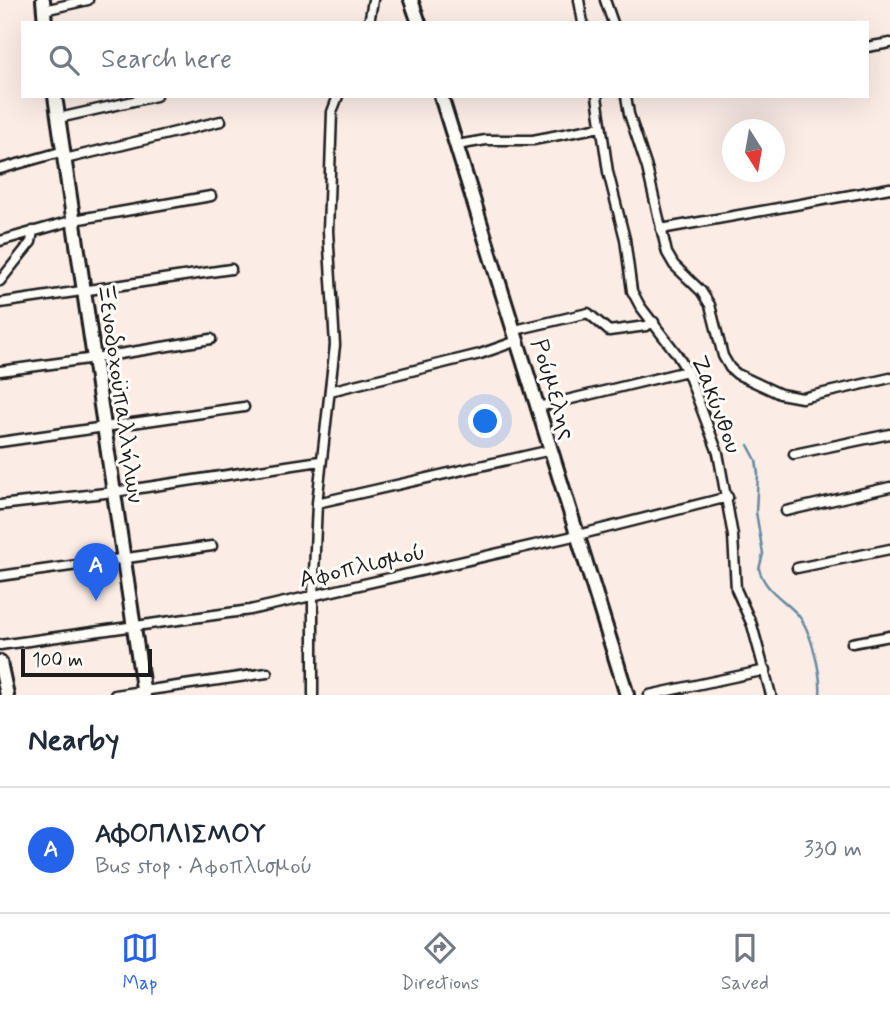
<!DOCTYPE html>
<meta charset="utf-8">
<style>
:root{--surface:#fff;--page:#f6f6f7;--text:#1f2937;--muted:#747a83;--line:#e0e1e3;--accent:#2563eb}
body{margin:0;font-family:Mynerve,sans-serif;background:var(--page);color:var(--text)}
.compass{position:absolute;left:722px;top:119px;width:63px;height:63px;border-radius:50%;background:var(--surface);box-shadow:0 7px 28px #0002;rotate:169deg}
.scale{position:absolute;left:21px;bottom:18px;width:131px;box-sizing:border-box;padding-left:7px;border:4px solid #1c1c1c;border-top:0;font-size:19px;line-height:24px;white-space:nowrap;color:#1c1c1c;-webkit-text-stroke:5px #fdfcf7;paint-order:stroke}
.you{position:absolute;left:486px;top:422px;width:24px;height:24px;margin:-18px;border:5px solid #fff;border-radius:50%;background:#1a73e8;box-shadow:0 0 0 10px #1a73e833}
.badge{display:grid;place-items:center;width:46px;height:46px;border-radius:50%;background:var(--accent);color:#fff;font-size:23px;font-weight:700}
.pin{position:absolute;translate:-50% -58px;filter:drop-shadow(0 2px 4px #0008)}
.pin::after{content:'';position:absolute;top:37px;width:24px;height:21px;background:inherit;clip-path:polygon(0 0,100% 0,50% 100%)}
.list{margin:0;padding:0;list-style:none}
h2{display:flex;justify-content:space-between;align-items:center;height:91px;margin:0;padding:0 28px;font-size:30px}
h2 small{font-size:23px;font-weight:400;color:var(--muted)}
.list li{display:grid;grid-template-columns:46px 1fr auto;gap:21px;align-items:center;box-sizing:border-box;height:126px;padding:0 28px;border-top:2px solid var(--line)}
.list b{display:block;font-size:26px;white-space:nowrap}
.list p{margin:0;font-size:23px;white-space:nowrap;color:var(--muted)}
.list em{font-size:23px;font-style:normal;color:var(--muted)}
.icon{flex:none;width:38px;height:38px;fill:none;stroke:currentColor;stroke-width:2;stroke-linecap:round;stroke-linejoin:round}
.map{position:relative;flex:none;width:890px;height:695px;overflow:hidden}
.search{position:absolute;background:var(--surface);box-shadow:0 7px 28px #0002;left:21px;right:21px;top:21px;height:77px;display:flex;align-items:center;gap:18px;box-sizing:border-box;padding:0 24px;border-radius:0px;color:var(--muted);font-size:26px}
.sheet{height:217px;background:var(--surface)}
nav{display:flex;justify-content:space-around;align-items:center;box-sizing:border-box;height:98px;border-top:2px solid var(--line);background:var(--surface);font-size:19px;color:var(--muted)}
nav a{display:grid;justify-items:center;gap:4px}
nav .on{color:var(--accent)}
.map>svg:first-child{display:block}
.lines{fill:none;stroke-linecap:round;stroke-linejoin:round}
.stream{stroke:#648b9f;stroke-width:2.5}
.street-casing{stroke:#1c1c1c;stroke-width:13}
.secondary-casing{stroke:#1c1c1c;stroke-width:18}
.street{stroke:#fdfcf7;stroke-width:8}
.secondary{stroke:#fdfcf7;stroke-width:12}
.labels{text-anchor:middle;stroke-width:6;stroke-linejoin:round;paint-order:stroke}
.street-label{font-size:24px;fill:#1c1c1c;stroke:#fdfcf7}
</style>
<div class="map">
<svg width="890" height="695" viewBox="0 0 890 695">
<rect width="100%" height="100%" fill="#fbece6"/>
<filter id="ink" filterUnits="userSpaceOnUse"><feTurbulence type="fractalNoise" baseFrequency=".0143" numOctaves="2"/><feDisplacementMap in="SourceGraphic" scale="14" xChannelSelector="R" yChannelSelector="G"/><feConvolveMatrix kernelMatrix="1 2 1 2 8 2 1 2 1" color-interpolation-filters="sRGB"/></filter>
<g filter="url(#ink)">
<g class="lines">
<!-- stream -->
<path class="stream" d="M748,445l8,15 2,14 -2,38 7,42 -4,15c6,22 25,30 39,46 13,15 24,60 22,80"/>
<defs>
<path id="street" d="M579,0l4,23
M605,0l8,23
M44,10l44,-10
M369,23l4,-23
M867,47l23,-4
M597,96l11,76 17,67 7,52 8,15 36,47 11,18 31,82 15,83 3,53 16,36 19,70
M626,96l3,18 18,54 20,85 7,12 27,26 9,14 13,51 7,12 7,6 43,20 22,4 88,-20
M59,118l97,-22
M457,145l29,-5h47l67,-13
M65,159l156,-38
M0,169l64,-18
M661,229l229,-41
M0,241l74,-21 137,-24
M0,281l31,-39 2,-11
M0,303l231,-34
M515,330l73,-17 21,18 37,-5 8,-4
M0,371l95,-13 116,-19
M330,391l150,-37 37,-13
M538,407l149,-36
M0,442l244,-35
M794,454l96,-20
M317,503l234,-53
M0,505l114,-13 206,-31
M786,511l104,-24
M797,568l93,-19
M0,576l212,-30
M852,643l38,-7
M0,645l250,-35 328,-75 150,-38
M115,695l152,-22
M313,695v-98l4,-94 18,-158 -7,-114 4,-119 6,-16
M649,695l117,-25"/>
<path id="secondary" d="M43,0l2,23
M411,0l8,23
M55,96l89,599
M441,96l186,599
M0,662l7,33"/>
</defs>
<!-- street casing -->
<use href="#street" class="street-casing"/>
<!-- secondary casing -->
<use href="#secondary" class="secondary-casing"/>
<!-- street -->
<use href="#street" class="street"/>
<!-- secondary -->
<use href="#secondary" class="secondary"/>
</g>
</g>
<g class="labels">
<!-- street labels -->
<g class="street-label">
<text transform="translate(554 389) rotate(73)" y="8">Ρούμελης</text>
<text transform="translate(121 393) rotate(82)" y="8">Ξενοδοχοϋπαλλήλων</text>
<text transform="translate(717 404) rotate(69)" y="8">Ζακύνθου</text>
<text transform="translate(362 565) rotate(-13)" y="8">Αφοπλισμού</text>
</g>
</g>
</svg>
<svg class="compass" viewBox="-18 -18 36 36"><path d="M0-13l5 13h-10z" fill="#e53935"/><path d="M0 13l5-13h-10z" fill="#747a83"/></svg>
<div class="scale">100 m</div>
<div class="you"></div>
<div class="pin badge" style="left:96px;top:601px">A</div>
<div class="search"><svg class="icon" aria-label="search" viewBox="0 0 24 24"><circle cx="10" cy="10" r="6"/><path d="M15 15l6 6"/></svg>Search here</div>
</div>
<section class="sheet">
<h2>Nearby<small></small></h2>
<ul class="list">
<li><span class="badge">A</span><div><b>ΑΦΟΠΛΙΣΜΟΥ</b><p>Bus stop · Αφοπλισμού</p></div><em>330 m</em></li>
</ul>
</section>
<nav>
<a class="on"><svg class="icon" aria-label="map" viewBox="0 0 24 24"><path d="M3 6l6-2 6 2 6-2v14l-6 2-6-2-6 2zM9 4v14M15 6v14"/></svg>Map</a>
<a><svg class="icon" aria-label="directions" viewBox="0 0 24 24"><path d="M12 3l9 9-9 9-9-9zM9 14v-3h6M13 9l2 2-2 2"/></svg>Directions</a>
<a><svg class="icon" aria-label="saved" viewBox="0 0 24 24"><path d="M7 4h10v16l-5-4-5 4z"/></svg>Saved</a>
</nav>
